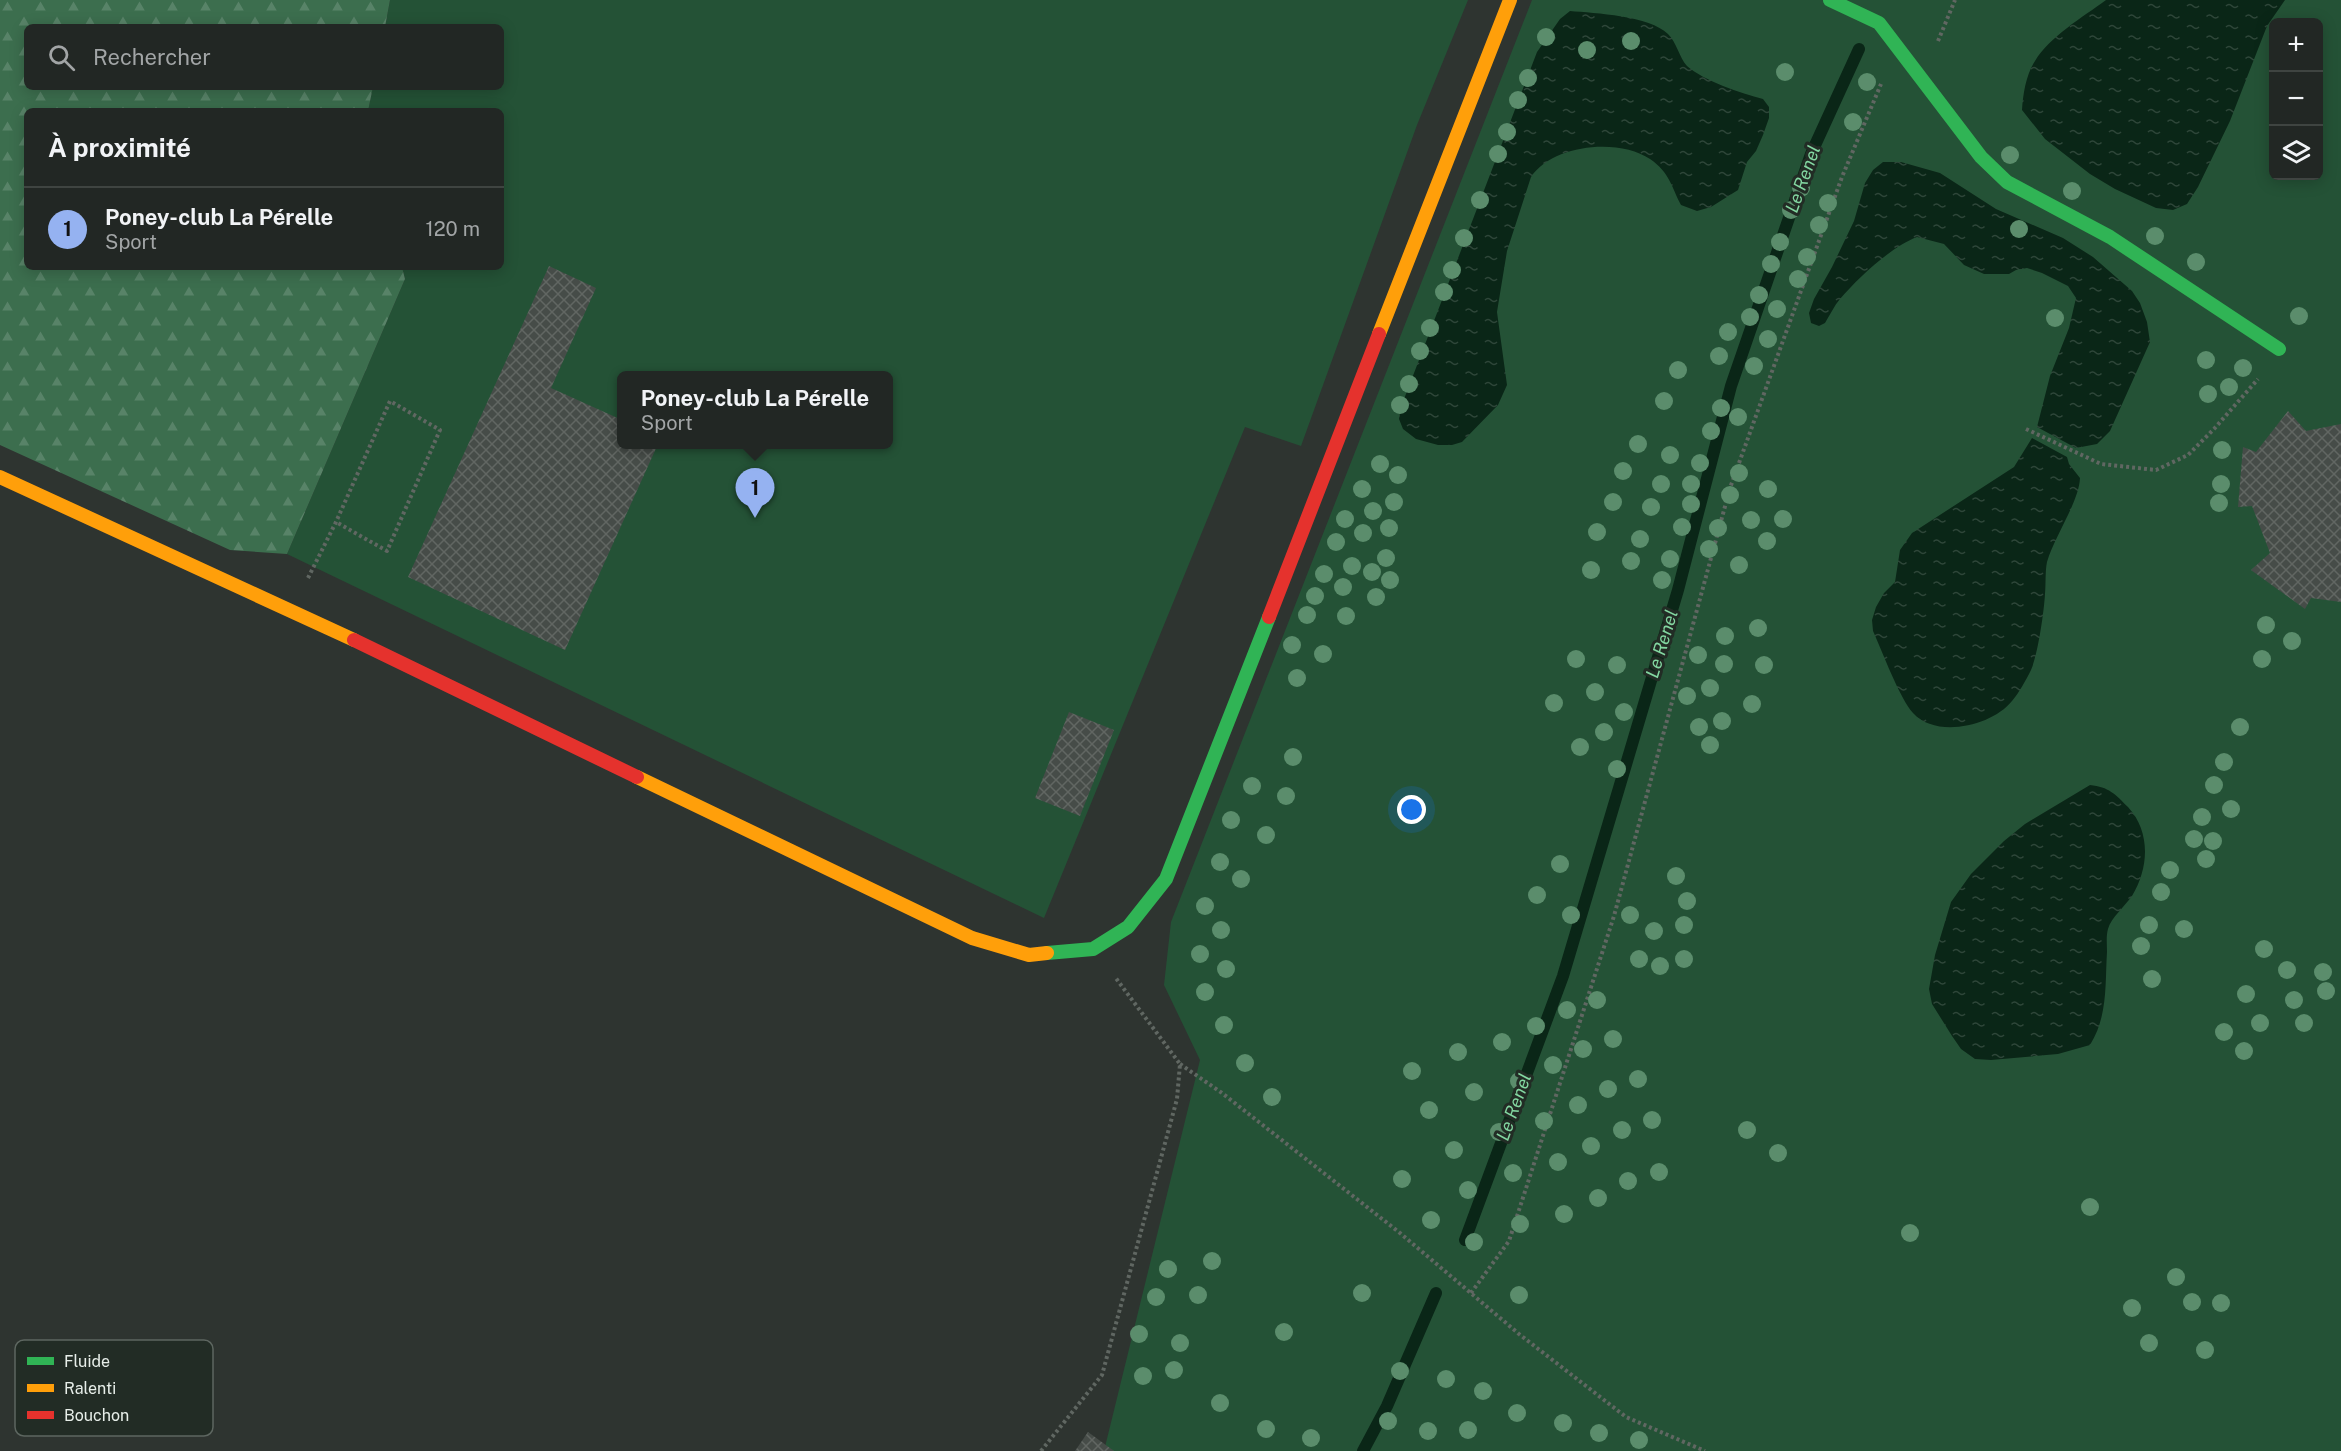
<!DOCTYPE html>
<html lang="fr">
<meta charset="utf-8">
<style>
:root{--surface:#222724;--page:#2a2f2c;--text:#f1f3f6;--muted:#a2a5a6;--line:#3f4441;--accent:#95b2f1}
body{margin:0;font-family:"Public Sans",sans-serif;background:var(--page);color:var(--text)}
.controls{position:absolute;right:18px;top:18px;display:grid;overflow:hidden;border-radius:9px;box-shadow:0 3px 15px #0003}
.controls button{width:54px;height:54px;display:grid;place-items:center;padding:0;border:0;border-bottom:2px solid var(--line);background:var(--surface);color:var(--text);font:30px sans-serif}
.you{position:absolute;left:1412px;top:810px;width:21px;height:21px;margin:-15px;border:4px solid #fff;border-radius:50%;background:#1a73e8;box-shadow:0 0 0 9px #1a73e833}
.badge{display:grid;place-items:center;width:39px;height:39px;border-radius:50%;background:var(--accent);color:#111;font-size:20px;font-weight:700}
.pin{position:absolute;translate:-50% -50px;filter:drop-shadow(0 2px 3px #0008)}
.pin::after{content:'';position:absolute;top:32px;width:21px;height:18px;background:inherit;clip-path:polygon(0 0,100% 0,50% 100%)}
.popup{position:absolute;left:617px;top:371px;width:276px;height:78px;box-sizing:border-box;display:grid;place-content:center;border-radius:9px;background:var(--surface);filter:drop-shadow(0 2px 4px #0005);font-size:20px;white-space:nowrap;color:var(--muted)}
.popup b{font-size:22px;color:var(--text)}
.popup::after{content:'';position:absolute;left:50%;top:100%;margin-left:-12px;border:12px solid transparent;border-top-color:var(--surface)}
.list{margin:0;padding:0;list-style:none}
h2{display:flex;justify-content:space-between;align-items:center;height:78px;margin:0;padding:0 24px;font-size:26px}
h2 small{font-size:20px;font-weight:400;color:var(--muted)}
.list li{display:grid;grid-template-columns:39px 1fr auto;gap:18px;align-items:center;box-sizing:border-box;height:84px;padding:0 24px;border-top:2px solid var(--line)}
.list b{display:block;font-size:22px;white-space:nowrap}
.list p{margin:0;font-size:20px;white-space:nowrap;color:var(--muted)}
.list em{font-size:20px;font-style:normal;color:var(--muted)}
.icon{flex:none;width:33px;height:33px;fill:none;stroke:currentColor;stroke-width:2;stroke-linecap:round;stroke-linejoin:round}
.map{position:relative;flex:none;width:2341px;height:1451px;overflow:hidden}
.search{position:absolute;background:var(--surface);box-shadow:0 3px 15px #0003;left:24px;top:24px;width:480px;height:66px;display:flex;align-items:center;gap:15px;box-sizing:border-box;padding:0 21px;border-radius:9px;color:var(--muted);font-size:22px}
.panel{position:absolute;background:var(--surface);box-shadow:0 3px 15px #0003;left:24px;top:108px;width:480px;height:162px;border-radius:9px}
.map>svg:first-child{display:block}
.grass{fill:#245236;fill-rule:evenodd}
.forest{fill:url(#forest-firs)}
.water{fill:url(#water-ripples)}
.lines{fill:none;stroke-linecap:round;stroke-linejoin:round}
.stream{stroke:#0a2617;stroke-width:12}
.building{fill:url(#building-cross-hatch)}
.path{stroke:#606762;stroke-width:4;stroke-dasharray:3 3;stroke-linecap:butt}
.fast{stroke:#30b455;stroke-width:14}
.slow{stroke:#ff9f0a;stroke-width:14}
.jam{stroke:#e5322d;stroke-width:14}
.tree{fill:#5b8d6c}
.labels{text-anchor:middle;stroke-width:6;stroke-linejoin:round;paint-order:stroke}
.water-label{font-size:18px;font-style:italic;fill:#83d7a1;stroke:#222c25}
.key{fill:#222c25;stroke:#5d6660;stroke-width:1.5}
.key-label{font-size:16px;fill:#e7eee9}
</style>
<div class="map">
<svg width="2341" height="1451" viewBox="0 0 2341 1451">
<defs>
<pattern id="forest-firs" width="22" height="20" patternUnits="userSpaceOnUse" patternTransform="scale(1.5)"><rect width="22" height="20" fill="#3c6e4e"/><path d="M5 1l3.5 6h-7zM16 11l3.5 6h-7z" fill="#588368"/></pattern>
<pattern id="water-ripples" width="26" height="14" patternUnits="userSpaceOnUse" patternTransform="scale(1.5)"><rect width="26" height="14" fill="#0a2617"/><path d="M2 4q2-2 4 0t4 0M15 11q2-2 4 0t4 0" fill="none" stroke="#2e4639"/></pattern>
<pattern id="building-cross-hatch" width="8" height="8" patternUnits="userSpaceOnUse" patternTransform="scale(1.5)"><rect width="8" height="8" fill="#464c48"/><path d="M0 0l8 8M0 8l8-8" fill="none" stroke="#616662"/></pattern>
</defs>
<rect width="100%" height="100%" fill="#2e3430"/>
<!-- grass -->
<path class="grass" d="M390,0h1078l-51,125 -116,321 -56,-19 -201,491 -757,-364 118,-275 -3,-12h99v-156h-133l5,-24h128v-60h-116zM622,376h266v68h-266z
M1532,0h809v1451h-1237l96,-391 -36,-75 7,-63zM2274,22h44v154h-44z"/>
<!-- forest -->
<path class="forest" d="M0,0h390l-5,27h-358v60h346l-5,24h-341v156h375l3,12 -118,275 -57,-4 -230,-105z"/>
<!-- water -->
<path class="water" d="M2106,0h179l-18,26 -37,95 -32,66 -11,17 -14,6 -17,-2 -41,-19 -25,-15 -45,-35 -23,-29c1,-16 4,-35 13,-49 14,-24 48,-44 71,-61z
M1570,11c25,2 80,5 98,23 9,9 11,23 19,32 17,15 54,27 76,33l6,8v11l-6,17 -7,16 -9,11 -9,28 -27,17 -14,4 -16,-6c-10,-19 -11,-32 -31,-46 -31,-21 -97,-15 -119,18l-24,74 -10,61 10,73 -9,20 -36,37 -10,3h-14l-22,-6 -13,-10 -4,-10 2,-12 136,-355 23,-33z
M1883,162h18l39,11 56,36 67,29 30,19 39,34 8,12 7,19 3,20 -40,89 -13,13 -21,4 -39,-21 13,-51 19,-48 7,-30 -8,-12 -26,-13 -15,-5 -11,2 -7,4h-25l-20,-9 -20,-21 -27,-7c-26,10 -59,41 -77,62 -6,7 -10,16 -15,24l-6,3 -8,-3 -2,-10 5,-14 18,-32 22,-46 11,-38 8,-13z
M2032,438l35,19 2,7 11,14c-1,24 -25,57 -33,84 -2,10 -1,22 -2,32 -1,18 -7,60 -14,76 -5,10 -12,23 -19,31 -20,25 -76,38 -99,12 -13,-14 -31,-62 -40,-82l-1,-11 4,-13 8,-14 11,-11 5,-32 12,-17 102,-66z
M2090,785c19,2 25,9 38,22 23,25 21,61 4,89 -7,10 -21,22 -24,33 -2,7 -1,16 -1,23 -2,33 1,64 -17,93l-32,9 -67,6 -16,-1 -14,-10 -9,-13 -20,-32 -3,-15 6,-34 16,-53 20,-28 33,-33 21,-17z"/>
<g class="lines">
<!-- stream -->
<path class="stream" d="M1465,1240l98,-264 115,-386 53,-204 80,-232 48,-105
M1363,1451l24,-45 49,-113"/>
</g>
<!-- building -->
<path class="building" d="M549,266l47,22 -45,100 71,32v24h36l-93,206 -157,-73z
M2288,411l18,20 35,-7v178l-30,-4 -6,11 -54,-39 19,-17 -18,-47 -14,1 5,-60 13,5z
M1069,712l45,18 -34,86 -45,-18z
M1088,1432l26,19h-39z"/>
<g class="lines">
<!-- path -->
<path class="path" d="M1938,41l17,-41
M2026,429l75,35 55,6 32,-15 26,-26 44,-50
M308,578l28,-56 54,-121 50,29 -53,121 -51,-29
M1180,1064l42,29 178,140 119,101 107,83 79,34
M1471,1293l38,-52 105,-325 116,-428 112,-311 39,-93
M1041,1451l61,-76 75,-276 3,-35 -65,-87"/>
<!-- fast -->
<path class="fast" d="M1830,0l49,23 102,134 26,25 103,55 169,112
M1047,953l46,-4 35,-22 38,-48 103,-262"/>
<!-- slow -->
<path class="slow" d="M1379,334l131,-334
M0,477l354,163
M637,777l335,161 57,17 18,-2"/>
<!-- jam -->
<path class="jam" d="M1269,617l110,-283
M354,640l283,137"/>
</g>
<!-- trees -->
<g class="tree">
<circle cx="1546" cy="37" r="9"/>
<circle cx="1631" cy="41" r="9"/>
<circle cx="1587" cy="50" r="9"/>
<circle cx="1785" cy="72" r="9"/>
<circle cx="1528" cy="78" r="9"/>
<circle cx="1867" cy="82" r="9"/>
<circle cx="1518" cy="100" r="9"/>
<circle cx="1853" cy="122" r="9"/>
<circle cx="1507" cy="132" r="9"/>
<circle cx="1498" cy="154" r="9"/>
<circle cx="2010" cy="155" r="9"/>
<circle cx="1801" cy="188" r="9"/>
<circle cx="2072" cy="191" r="9"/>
<circle cx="1480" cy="200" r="9"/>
<circle cx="1828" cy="203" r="9"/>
<circle cx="1791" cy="210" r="9"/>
<circle cx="1819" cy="225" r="9"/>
<circle cx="2019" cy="229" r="9"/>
<circle cx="2155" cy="236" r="9"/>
<circle cx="1464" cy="238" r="9"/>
<circle cx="1780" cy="242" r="9"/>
<circle cx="1807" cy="257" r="9"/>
<circle cx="2196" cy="262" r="9"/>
<circle cx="1771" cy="264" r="9"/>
<circle cx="1452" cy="270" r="9"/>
<circle cx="1798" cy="279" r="9"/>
<circle cx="1444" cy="292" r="9"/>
<circle cx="1759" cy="295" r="9"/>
<circle cx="1777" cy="309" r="9"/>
<circle cx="2299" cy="316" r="9"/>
<circle cx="1750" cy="317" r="9"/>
<circle cx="2055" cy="318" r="9"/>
<circle cx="1430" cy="328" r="9"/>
<circle cx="1728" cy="332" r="9"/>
<circle cx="1768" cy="339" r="9"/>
<circle cx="1420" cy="351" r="9"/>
<circle cx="1719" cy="356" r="9"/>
<circle cx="2206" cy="360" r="9"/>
<circle cx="1754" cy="366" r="9"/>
<circle cx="2243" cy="368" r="9"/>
<circle cx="1678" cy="370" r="9"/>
<circle cx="1409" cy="384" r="9"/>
<circle cx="2229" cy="387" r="9"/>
<circle cx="2208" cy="394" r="9"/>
<circle cx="1664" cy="401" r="9"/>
<circle cx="1400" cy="405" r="9"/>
<circle cx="1721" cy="408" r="9"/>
<circle cx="1738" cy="417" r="9"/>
<circle cx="1711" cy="431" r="9"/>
<circle cx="1638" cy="444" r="9"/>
<circle cx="2222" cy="450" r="9"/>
<circle cx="1670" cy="455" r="9"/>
<circle cx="1700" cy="463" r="9"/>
<circle cx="1380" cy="464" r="9"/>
<circle cx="1623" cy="471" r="9"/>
<circle cx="1739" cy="473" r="9"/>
<circle cx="1398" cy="475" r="9"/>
<circle cx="1661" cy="484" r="9"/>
<circle cx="1691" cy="484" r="9"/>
<circle cx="2221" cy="484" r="9"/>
<circle cx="1362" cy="489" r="9"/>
<circle cx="1768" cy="489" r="9"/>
<circle cx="1730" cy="495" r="9"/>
<circle cx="1394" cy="502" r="9"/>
<circle cx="1613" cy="502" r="9"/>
<circle cx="2219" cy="503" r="9"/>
<circle cx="1691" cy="504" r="9"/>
<circle cx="1651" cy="507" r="9"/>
<circle cx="1373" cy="511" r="9"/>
<circle cx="1345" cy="519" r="9"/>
<circle cx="1783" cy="519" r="9"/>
<circle cx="1751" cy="520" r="9"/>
<circle cx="1682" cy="527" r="9"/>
<circle cx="1389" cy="528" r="9"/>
<circle cx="1718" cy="528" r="9"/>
<circle cx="1597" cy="532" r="9"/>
<circle cx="1363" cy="533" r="9"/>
<circle cx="1640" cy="539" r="9"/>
<circle cx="1767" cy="541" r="9"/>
<circle cx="1336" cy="542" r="9"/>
<circle cx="1709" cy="549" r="9"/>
<circle cx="1386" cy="558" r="9"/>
<circle cx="1670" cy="559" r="9"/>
<circle cx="1631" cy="561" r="9"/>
<circle cx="1739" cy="565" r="9"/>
<circle cx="1352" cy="566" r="9"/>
<circle cx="1591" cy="570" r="9"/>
<circle cx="1372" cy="572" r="9"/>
<circle cx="1324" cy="574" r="9"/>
<circle cx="1390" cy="580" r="9"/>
<circle cx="1662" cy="580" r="9"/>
<circle cx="1343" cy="587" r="9"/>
<circle cx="1315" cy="596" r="9"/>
<circle cx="1376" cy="597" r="9"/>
<circle cx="1307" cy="615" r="9"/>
<circle cx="1346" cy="616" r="9"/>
<circle cx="2266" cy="625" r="9"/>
<circle cx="1758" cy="628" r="9"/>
<circle cx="1725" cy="636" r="9"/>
<circle cx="2292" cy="641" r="9"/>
<circle cx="1292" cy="645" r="9"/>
<circle cx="1323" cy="654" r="9"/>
<circle cx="1698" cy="655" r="9"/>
<circle cx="1576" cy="659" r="9"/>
<circle cx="2262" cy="659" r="9"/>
<circle cx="1724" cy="664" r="9"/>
<circle cx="1617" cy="665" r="9"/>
<circle cx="1764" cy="665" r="9"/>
<circle cx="1297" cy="678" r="9"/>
<circle cx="1710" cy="688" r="9"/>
<circle cx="1595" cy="692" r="9"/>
<circle cx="1687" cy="696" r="9"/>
<circle cx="1554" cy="703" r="9"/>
<circle cx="1752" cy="704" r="9"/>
<circle cx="1624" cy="712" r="9"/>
<circle cx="1722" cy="721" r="9"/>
<circle cx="1699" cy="727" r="9"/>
<circle cx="2240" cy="727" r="9"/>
<circle cx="1604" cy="732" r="9"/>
<circle cx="1710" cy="745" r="9"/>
<circle cx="1580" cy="747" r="9"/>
<circle cx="1293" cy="757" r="9"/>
<circle cx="2224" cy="762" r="9"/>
<circle cx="1617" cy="769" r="9"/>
<circle cx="2214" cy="785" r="9"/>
<circle cx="1252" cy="786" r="9"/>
<circle cx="1286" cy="796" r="9"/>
<circle cx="2231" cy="809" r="9"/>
<circle cx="2202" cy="817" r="9"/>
<circle cx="1231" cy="820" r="9"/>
<circle cx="1266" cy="835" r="9"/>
<circle cx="2194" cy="839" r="9"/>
<circle cx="2213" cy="841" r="9"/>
<circle cx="2206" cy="859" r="9"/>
<circle cx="1220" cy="862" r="9"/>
<circle cx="1560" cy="864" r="9"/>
<circle cx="2170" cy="870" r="9"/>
<circle cx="1676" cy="876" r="9"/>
<circle cx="1241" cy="879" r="9"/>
<circle cx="2161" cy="892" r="9"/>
<circle cx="1537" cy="895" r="9"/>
<circle cx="1687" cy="901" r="9"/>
<circle cx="1205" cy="906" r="9"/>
<circle cx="1571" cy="915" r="9"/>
<circle cx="1630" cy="915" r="9"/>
<circle cx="1684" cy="925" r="9"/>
<circle cx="2149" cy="925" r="9"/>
<circle cx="2184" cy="929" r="9"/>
<circle cx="1221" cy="930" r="9"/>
<circle cx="1654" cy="931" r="9"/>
<circle cx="2141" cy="946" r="9"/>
<circle cx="2264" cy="949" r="9"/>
<circle cx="1200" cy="954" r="9"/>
<circle cx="1639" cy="959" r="9"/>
<circle cx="1684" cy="959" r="9"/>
<circle cx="1660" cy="966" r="9"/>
<circle cx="1226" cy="969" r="9"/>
<circle cx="2287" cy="970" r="9"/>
<circle cx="2323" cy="972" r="9"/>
<circle cx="2152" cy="979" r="9"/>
<circle cx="2326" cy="991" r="9"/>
<circle cx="1205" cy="992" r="9"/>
<circle cx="2246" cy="994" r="9"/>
<circle cx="1597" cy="1000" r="9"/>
<circle cx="2294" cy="1000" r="9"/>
<circle cx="1567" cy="1010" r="9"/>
<circle cx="2260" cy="1023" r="9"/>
<circle cx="2304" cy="1023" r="9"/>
<circle cx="1224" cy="1025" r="9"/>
<circle cx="1536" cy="1026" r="9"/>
<circle cx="2224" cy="1032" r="9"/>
<circle cx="1613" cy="1039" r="9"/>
<circle cx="1502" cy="1042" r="9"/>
<circle cx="1583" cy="1049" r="9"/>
<circle cx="2244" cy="1051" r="9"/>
<circle cx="1458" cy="1052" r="9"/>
<circle cx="1245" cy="1063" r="9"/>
<circle cx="1553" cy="1065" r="9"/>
<circle cx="1412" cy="1071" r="9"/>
<circle cx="1638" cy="1079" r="9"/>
<circle cx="1519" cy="1081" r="9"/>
<circle cx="1608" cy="1089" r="9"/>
<circle cx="1474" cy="1092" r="9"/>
<circle cx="1272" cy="1097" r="9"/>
<circle cx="1578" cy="1105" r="9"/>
<circle cx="1429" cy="1110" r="9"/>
<circle cx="1652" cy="1120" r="9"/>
<circle cx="1544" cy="1121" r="9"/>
<circle cx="1622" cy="1130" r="9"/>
<circle cx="1747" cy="1130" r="9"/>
<circle cx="1499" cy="1132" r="9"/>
<circle cx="1591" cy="1146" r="9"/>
<circle cx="1454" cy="1150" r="9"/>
<circle cx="1778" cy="1153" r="9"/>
<circle cx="1558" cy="1162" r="9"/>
<circle cx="1659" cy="1172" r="9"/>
<circle cx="1513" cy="1173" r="9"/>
<circle cx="1402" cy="1179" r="9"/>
<circle cx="1628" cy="1181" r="9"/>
<circle cx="1468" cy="1190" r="9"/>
<circle cx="1598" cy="1198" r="9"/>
<circle cx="2090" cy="1207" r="9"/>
<circle cx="1564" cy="1214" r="9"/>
<circle cx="1431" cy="1220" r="9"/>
<circle cx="1520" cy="1224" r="9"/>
<circle cx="1910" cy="1233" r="9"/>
<circle cx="1474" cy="1242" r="9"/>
<circle cx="1212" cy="1261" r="9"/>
<circle cx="1168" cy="1269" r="9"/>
<circle cx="2176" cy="1277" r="9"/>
<circle cx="1362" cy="1293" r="9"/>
<circle cx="1198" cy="1295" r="9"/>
<circle cx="1519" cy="1295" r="9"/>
<circle cx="1156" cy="1297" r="9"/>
<circle cx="2192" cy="1302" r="9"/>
<circle cx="2221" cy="1303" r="9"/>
<circle cx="2132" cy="1308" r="9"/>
<circle cx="1284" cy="1332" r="9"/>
<circle cx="1139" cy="1334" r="9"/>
<circle cx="1180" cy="1343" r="9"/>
<circle cx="2149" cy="1343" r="9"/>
<circle cx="2205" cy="1350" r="9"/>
<circle cx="1174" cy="1370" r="9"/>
<circle cx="1400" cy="1371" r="9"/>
<circle cx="1143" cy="1376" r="9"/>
<circle cx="1446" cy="1379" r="9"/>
<circle cx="1483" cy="1391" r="9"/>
<circle cx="1220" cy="1403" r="9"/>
<circle cx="1517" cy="1413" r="9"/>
<circle cx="1388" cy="1421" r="9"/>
<circle cx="1563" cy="1423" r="9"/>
<circle cx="1266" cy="1429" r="9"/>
<circle cx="1468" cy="1430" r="9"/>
<circle cx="1428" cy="1431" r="9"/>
<circle cx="1599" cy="1433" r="9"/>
<circle cx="1311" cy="1438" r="9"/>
<circle cx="1639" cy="1440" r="9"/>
</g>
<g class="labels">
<!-- water labels -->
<g class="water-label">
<text transform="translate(1803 179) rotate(-70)" y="6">Le Renel</text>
<text transform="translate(1662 644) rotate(-73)" y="6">Le Renel</text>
<text transform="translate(1514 1107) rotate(-70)" y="6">Le Renel</text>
</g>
</g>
<!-- legend -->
<rect x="15" y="1340" width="198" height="96" rx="9" class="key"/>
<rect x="27" y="1357" width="27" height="8" fill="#30b455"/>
<rect x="27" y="1384" width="27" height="8" fill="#ff9f0a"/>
<rect x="27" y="1411" width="27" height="8" fill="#e5322d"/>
<g class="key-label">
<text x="64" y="1367">Fluide</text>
<text x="64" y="1394">Ralenti</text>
<text x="64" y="1421">Bouchon</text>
</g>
</svg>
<div class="controls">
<button>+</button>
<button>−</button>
<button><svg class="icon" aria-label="layers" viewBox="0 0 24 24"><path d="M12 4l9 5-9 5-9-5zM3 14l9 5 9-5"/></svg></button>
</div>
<div class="you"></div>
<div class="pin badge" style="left:755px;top:518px">1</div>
<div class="popup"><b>Poney-club La Pérelle</b>Sport</div>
<div class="search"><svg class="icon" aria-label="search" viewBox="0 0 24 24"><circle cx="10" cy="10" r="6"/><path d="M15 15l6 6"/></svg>Rechercher</div>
<section class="panel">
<h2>À proximité<small></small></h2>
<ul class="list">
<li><span class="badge">1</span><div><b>Poney-club La Pérelle</b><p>Sport</p></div><em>120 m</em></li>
</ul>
</section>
</div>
